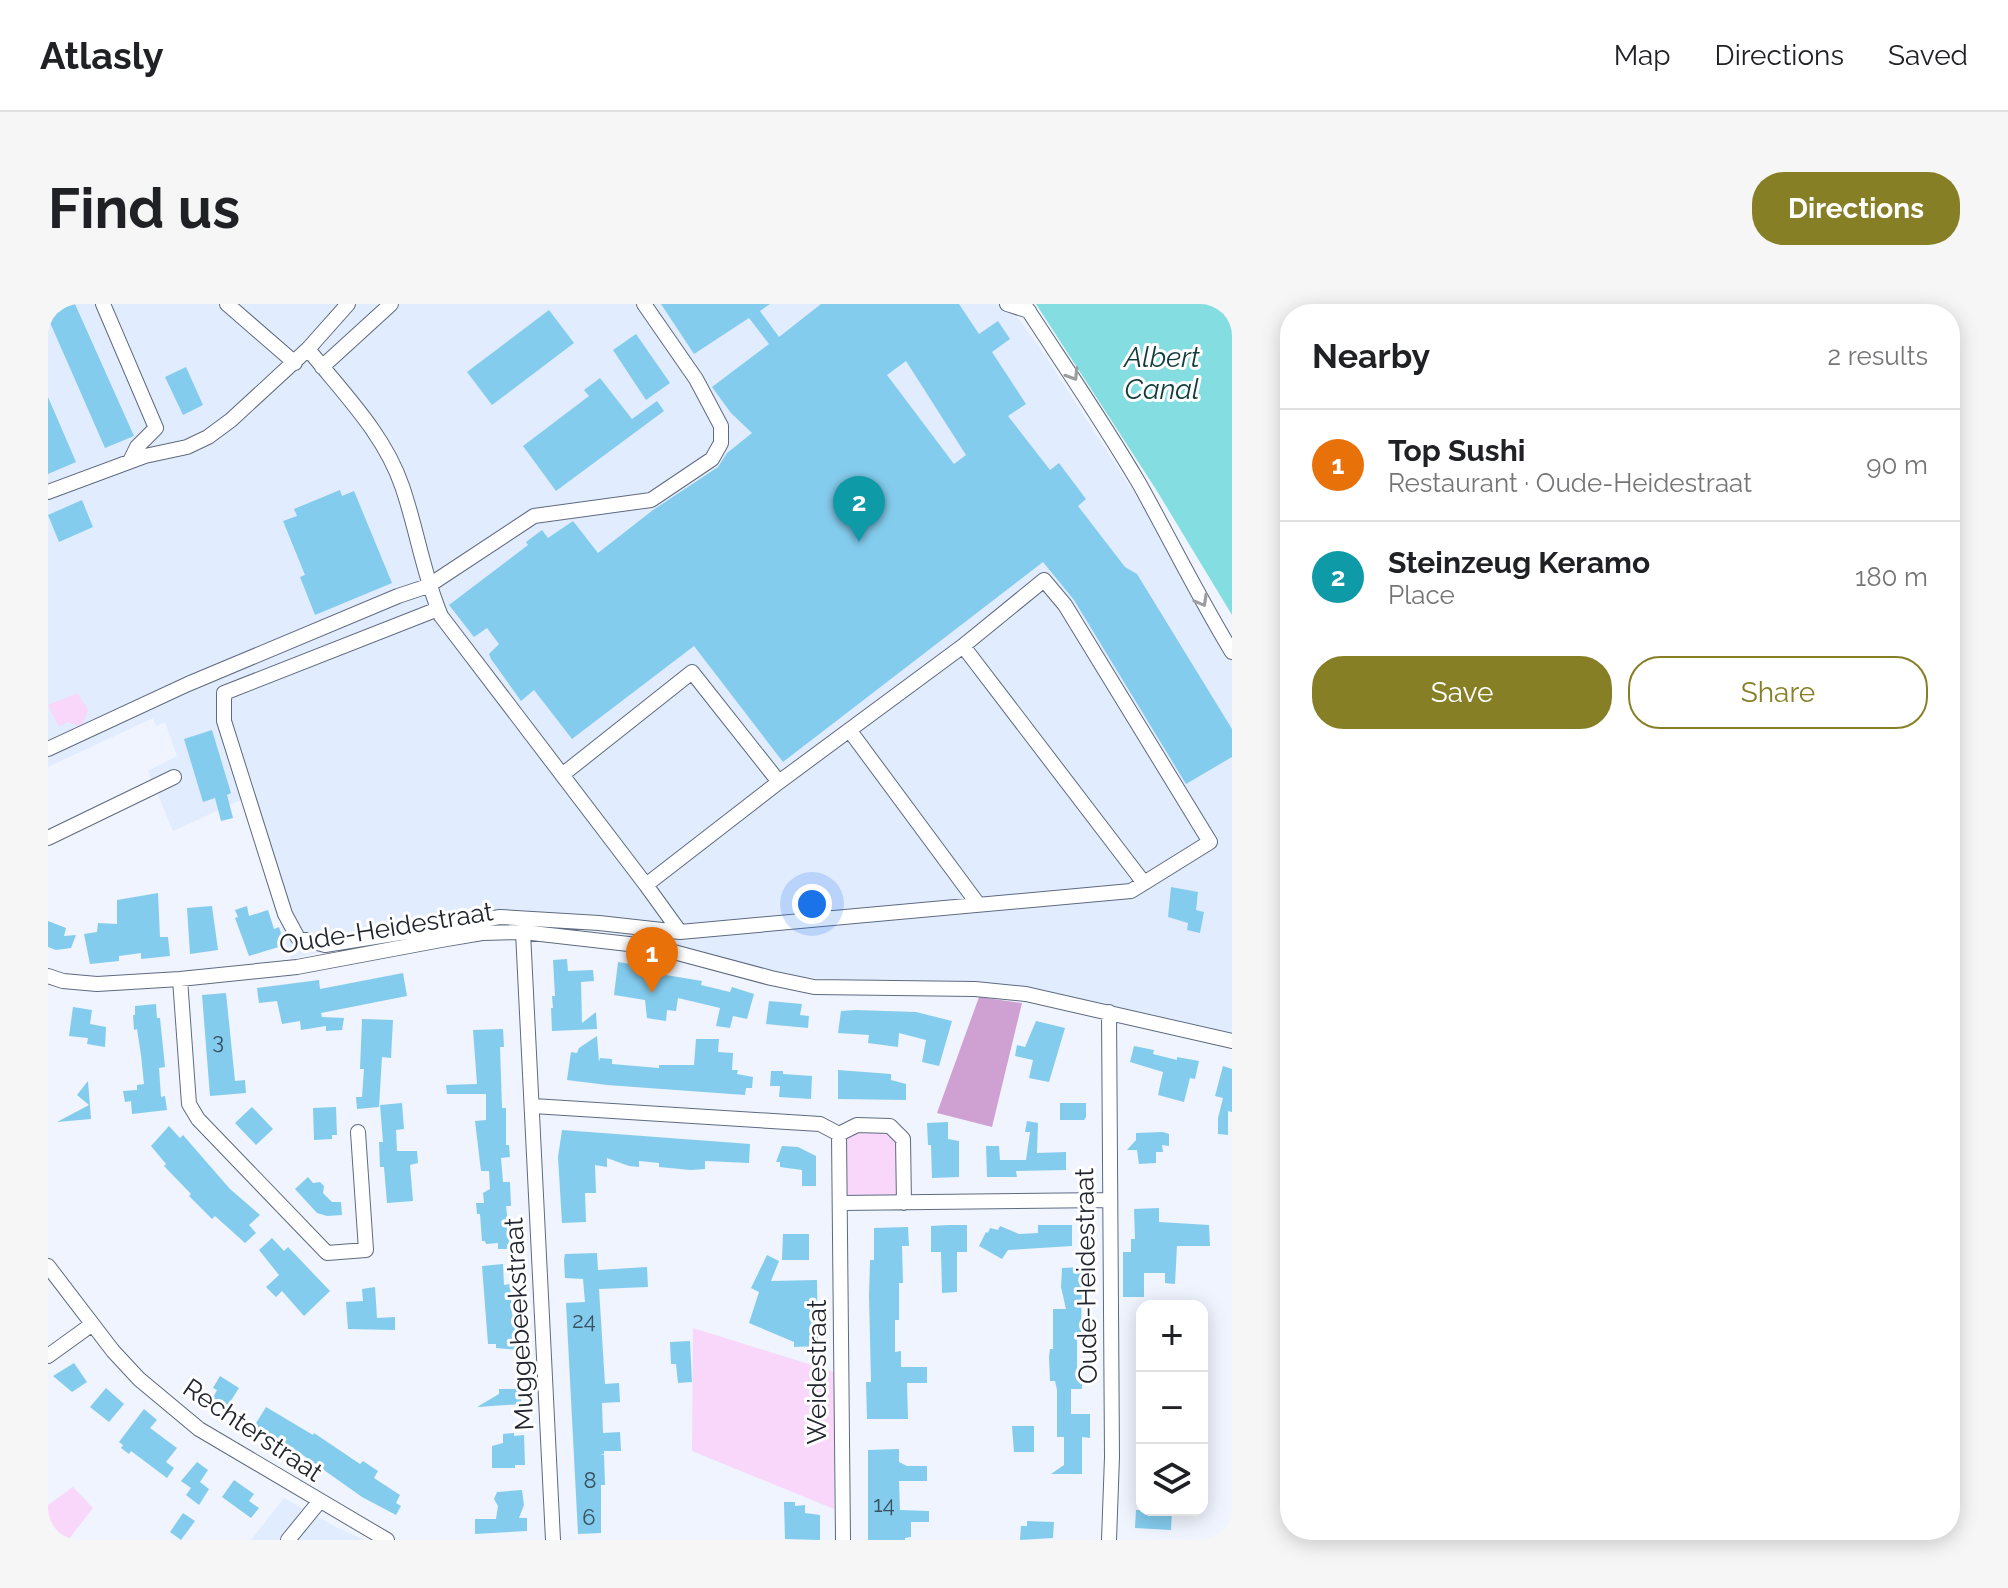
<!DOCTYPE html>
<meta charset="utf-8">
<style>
:root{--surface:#fff;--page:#f6f6f6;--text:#202124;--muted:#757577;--line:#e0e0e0;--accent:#867f26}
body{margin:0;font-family:Raleway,sans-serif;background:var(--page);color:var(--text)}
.controls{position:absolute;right:24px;bottom:24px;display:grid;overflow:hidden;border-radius:16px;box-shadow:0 4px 20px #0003}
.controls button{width:72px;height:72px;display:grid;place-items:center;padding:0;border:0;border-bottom:2px solid var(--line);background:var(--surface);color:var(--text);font:40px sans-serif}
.you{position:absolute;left:764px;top:600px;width:28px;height:28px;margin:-20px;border:6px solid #fff;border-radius:50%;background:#1a73e8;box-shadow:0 0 0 12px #1a73e833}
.badge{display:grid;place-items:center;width:52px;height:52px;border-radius:50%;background:var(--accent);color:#fff;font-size:26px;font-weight:700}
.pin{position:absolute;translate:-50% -66px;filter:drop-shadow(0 2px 4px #0008)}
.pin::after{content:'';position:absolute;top:42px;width:28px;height:24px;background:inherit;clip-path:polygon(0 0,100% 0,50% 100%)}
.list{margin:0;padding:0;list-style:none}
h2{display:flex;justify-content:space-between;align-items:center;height:104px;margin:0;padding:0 32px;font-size:34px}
h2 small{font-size:26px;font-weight:400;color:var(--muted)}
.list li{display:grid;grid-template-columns:52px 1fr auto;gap:24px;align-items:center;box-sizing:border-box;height:112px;padding:0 32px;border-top:2px solid var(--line)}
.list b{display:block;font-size:30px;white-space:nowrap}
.list p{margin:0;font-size:26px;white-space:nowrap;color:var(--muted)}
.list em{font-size:26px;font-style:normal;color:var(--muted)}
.actions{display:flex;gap:16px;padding:24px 32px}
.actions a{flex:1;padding:18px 0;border:2px solid var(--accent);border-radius:32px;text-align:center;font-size:28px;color:var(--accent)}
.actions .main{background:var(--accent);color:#fff}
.icon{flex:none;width:44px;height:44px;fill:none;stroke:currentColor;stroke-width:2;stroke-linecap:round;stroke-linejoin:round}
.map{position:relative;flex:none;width:1184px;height:1236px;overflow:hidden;border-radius:32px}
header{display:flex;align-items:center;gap:48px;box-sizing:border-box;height:112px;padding:0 40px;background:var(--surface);border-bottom:2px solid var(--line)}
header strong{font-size:38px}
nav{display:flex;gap:44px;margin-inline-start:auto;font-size:28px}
.intro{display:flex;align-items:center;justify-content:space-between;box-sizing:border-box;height:192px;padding:0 48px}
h1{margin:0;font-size:56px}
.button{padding:20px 36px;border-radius:32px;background:var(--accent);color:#fff;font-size:28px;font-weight:700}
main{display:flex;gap:48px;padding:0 48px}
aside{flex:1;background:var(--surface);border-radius:32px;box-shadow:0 4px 20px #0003}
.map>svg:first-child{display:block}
.built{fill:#e2ecff}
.green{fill:#f8d7fa}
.forest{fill:#cfa1d3}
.water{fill:#84dee1}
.building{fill:#84ccee;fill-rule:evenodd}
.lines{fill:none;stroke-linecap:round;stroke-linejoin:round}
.minor-casing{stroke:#5e6a7f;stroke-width:16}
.minor{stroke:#fff;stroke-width:14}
.oneway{stroke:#9b9da1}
.labels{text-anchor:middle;stroke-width:6;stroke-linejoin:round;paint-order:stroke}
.number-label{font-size:22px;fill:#3a505f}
.street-label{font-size:26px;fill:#21262f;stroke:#fff}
.water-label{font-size:28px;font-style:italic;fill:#123d3f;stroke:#fff}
</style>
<header>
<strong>Atlasly</strong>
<nav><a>Map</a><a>Directions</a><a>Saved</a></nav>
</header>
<div class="intro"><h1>Find us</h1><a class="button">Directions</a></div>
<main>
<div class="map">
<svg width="1184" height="1236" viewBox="0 0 1184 1236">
<rect width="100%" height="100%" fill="#eff4fe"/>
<!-- built -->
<path class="built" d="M0,0h960l36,50 102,157 86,138v384l-205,-46 -51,-5 -131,-1 -51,-5 -197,-47 -78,-8 -108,10 -120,28 -48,-160 -70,32 -25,-60 29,-15 -12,-34 -9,4 -3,-8 -105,49z
M236,1194l52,29 29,13h-114z"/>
<!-- green -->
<path class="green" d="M30,389l10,17 -5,14 -4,2 -11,-4 -9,5 -11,-22z
M842,822l13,13 1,64h-64l-1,-69z
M645,1024l141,44v137l-142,-58z
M25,1183l20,21 -25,32h-20v-35z"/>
<!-- forest -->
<path class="forest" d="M931,693l43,6 -30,124 -55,-14z"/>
<!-- water -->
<path class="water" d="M988,0h196v311l-75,-124z"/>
<!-- building -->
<path class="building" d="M0,0h27l59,132 -29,12 -57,-130z
M613,0h109l-10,7 19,26 42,-33h138l20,30 19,-13 12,18 -18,13 34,52 -18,12 42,54 9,-7 27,36 -8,7 47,61 12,7 95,155v28l-46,27 -112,-184 -31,-38 -260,200 -89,-116 -122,93 -38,-49 -13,11 -30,-42 -2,-5 10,-10 -12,-16 -13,9 -25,-32 79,-60 -2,-3 16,-12 6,8 25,-17 25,32 55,-43 65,-43 9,-14 25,-20 -21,-20 -19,-26 57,-43 -20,-26 -55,36zM858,57l60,94 -12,9 -67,-89z
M501,6l25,33 -82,62 -25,-33z
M588,30l34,49 -24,17 -33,-50z
M138,63l17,38 -20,10 -18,-38z
M552,74l32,41 25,-18 7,10 -108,80 -33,-45 66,-50 -5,-6z
M0,93l28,65 -28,12z
M292,186l2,6 12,-5 38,92 -77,32 -15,-38 5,-2 -22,-54 14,-5 -3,-7z
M34,196l11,27 -34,15 -11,-27z
M164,426l19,63 -4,2 6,23 -12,3 -6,-23 -12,4 -19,-63z
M1123,583l27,5 -2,18 8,2 -4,21 -13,-3 1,-7 -20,-6z
M110,589l2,44h8l2,19 -29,3v-6l-22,3v5l-29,3 -6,-30 13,-2 1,-9 19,1v-24z
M164,602l6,44 -28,4 -3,-46z
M199,602l2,10 19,-6 6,19 5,-2 6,18 -36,11 -14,-38 3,-1 -3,-7z
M0,617l18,7 -2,8 12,-1 -5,13 -15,2 -8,-3z
M519,655l1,12 25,-1 1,11 -13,1 1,41 14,-11 1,17 -45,2 -1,-23h2l-1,-12h3l-2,-36z
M570,658l25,4 -1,5 60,10 -1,4 29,7 2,-5 22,7 -7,25 -14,-3 -3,12 -14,-2 4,-18 -42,-10 -2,13 -9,-1 -1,11 -19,-3 -2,-18 -31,-5z
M355,669l4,23 -86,17 1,4 22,1 -2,12 -16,1v-5l-25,4 -1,-9 -18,3 -5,-23 -18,2 -2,-15 62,-8 1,9z
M178,689l9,88 10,-1 1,13 -36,3 -8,-101z
M721,697l33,3 -2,11 9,1 -1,12 -42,-4z
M108,700l1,14h3l5,49 -6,1 2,29 4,-1 2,14 -35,4 -1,-13 -6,1 -2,-11 14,-1v-5l7,-1 -3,-29 -4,-26 -3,1 -1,-15h2v-9z
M25,703l19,3 -2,14 16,3 -1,20 -18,-3 1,-6 -19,-2z
M808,706l60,2 36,9 -13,45 -17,-4 4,-22 -27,-7 -1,14 -30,-4 1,-8 -31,-2 3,-22z
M314,715l31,1 -2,38 -9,-1 -3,50 -22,2 -1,-12h6l2,-28h-4z
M988,717l29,7 -16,54 -20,-4 4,-18 -18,-4 2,-11 8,2z
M455,725l1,18h-4l2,61h4v37h3l1,12 -9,1 2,24h7l1,24h-5l5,43h-13v-6l-12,1 -1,-3h-3l-2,-27h-3l-1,-11h8l-1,-10 7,-4 -1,-18h-8l-6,-50 11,-1v-26h-39l-1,-9 31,-1 -4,-54z
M549,732l2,26 1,-4 12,1v5l47,4v-3h35l2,-26h23l-1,13 15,1 -1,17h6l-1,4 16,3 -1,11h-6l-1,7 -138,-10 -40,-5 4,-28 6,1 2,-5z
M1086,742l20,4 -1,4 24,6v-3l22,4 -4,18 -5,-1 -6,24 -26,-7 5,-23 -33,-10z
M1175,762l9,3v43l-4,-1v24l-10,-1v-16l5,-20 -8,-2z
M790,766l53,4v6l15,4v16l-68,-1z
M723,767h12v3l29,2 -1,23 -32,-2 1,-11h-10z
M40,777l3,38 -34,3 32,-17 -12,-10z
M354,799l2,26 -8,1 1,21h20l1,12 -8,2 3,36 -26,2 -3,-36h-4l-1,-25h4l-3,-37z
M1012,799h26v14l-2,3h-24z
M204,803l21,22 -17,16 -21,-22z
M288,803l1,28h-5v4l-18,1 -1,-32z
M979,817l11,2 -1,30 29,-1v18l-50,1 1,6h-30l-1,-31h13l1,14h26l4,-28h-5z
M900,818v17l11,2v36l-27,1 -1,-33h-3l-1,-22z
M121,822l11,12 3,-3 47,54 30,26 -11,10 7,8 -11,10 -30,-27 -3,3 -23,-23 2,-2 -27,-28 2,-2 -15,-18z
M514,826l188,14 -1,19 -44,-2v8l-14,1 -32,-3v-4l-20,-2v6l-10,-1 -22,-8v9l-12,-2 1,28h-11l1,29 -24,1 -4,-66z
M1115,828l6,2v12l-7,-1 1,7h-7v11l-17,1 -2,-14h-10l9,-10v-7z
M734,842l16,1 18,9v30h-14v-16l-22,-3v-5h-4z
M260,873l5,6 7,-1 4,4 -1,7 9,9h9l1,13 -15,1 -10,-3 -22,-24z
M1111,904v14l50,3 1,21h-33l-2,38 -10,-1v-10h-21v24h-21v-45h8v-13h4l-1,-30z
M901,921h18v27h-10v40l-15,1 -1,-41h-10v-26z
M990,921h34v21l-64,4 -6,9 -23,-13 7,-14 2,1 2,-5 8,2 2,-4 19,8 19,-1z
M860,923l1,19h-7l1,37h-4v37h-4v32l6,-1v16h26v16h-20l1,36h-41l-1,-37h5l-2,-86 1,-36h4v-32z
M735,930h26v26h-27z
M224,934l12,13 4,-4 42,44 -26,25 -22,-25 -6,6 -10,-10 13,-12 -20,-25z
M549,949l1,17 49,-3 1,20 -49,2 6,95 14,-1 1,19 -18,1 1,30 17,-1 1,19h-17v3h-4l4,1 1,30h-4v48l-23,1 -12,-231 19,-1 -2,-23 -18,-1 -1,-18 1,-6z
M719,951l12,6 -8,20 46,-1 1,66 -24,1v-5l-45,-19 10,-31 -8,-4z
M455,960l1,21 6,-1 2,31h6l1,35 -23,-2v-4h-8l-6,-78z
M1034,963l-1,72h-4v33h5v17h-11v25h19v24l-8,-1v37h-31l13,-9v-28h-7v-47l-2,-9h-5l-1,-24 1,-8h3v-40h13l-5,-22 1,-19z
M327,983l2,31 18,-1v13l-47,-1 -2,-27 17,-1 -1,-12z
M642,1037l2,41 -14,1 -2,-19h-5l-1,-22z
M26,1059l13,19 -15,10 -19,-16z
M172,1072l19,12 -14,22 -14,-8 6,-12 -4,-2z
M58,1084l18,16 -15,18 -19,-15z
M451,1085h22v15l-44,3 22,-13z
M218,1103l47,28 1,-2 46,31 3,-3 15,10 -4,7 26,17 -4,8 5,3 -5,9 -34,-18 -72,-51 -2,3 -35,-21z
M96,1105l13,11 -7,8 27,20 -11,14 8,6 -7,10 -36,-27 -2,3 -8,-6 2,-3 -4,-3z
M964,1122h22v26h-20z
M466,1129v3l10,-1 1,30h-10v3h-23v-22l11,-3v-9z
M851,1145v13l8,4h20v15h-28l1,29 29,1v11h-18v15l-6,1v2h-37v-90z
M149,1158l11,8 -8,12 9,7 -10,16 -13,-10 5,-7 -10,-7z
M186,1176l20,14 -5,7 10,7 -8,10 -29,-21z
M474,1186l2,15 -5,13h8v13l-52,3v-15h21l2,-13 -4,-7 3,-7z
M736,1198h11v4l10,-1v8l15,2v25l-35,-1z
M1088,1206h36l-1,20 -36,-2z
M135,1209l12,8 -14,19 -11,-8z
M979,1217l27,1 -1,16 -33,2 1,-14h6z"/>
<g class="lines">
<defs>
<path id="minor" d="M55,0l53,124 -19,19 -7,14
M179,0l68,59
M959,0l22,7
M976,0c39,60 80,119 116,181 31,56 59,113 92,167
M260,45l40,-45
M274,63l69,-63
M0,188l97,-36 42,-9 21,-10 23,-17 77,-71c34,43 76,84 94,137 15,43 21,88 39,130l205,269 133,-103 184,-136 81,-66 21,25 145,237 -66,41 -181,-237
M390,305l-214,84v28l61,193 13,24 27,7 175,-28 99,6 81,9
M802,427l128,173
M0,445l140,-65 210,-88 30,-10 106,-70 117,-16 61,-41 9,-16v-17l-25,-47 -52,-75
M514,471l130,-103 87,110
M0,534l126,-61
M598,581l34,47 451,-41 13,-8
M475,628l30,608
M0,672l15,5 34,3 83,-5 117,-12 144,-27 41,-7 41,-1 132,15 116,31 43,9 161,2 51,5 206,47
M132,675l9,125 9,15 129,134 39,-3 -8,-118
M1061,708l3,445 -3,83
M485,802l287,18 19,10
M792,899l269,-3
M0,962l65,85 26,28 60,50 188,111
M0,1052l43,-31
M240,1236l31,-38
M795,1236l-4,-406 18,-9 33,1 13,13 1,64"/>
</defs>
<!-- minor casing -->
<use href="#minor" class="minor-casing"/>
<!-- minor -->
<use href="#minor" class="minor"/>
</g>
<!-- one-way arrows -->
<defs><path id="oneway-chevron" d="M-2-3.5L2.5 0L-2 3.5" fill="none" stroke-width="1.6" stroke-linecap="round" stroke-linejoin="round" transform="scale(2)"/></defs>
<g class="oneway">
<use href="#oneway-chevron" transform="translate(1025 71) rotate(58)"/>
<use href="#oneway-chevron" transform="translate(1154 297) rotate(61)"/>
</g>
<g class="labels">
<!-- number labels -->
<g class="number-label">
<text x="170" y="745">3</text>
<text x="536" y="1024">24</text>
<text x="542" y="1184">8</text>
<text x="836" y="1208">14</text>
<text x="541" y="1221">6</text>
</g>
<!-- street labels -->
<g class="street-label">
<text transform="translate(338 624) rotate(-9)" y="9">Oude-Heidestraat</text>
<text transform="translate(1038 972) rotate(-91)" y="9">Oude-Heidestraat</text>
<text transform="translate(471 1020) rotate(-93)" y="9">Muggebeekstraat</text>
<text transform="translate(769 1068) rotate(-90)" y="9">Weidestraat</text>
<text transform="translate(205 1126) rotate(34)" y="9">Rechterstraat</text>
</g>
<!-- water labels -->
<g class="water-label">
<text x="1114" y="63">Albert<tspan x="1114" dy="32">Canal</tspan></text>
</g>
</g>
</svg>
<div class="controls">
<button>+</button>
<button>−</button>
<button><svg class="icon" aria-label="layers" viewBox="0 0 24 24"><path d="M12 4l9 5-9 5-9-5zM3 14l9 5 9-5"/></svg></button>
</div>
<div class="you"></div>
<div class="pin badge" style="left:604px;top:689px;background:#e8710a">1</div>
<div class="pin badge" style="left:811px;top:238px;background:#0f9aa8">2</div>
</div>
<aside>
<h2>Nearby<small>2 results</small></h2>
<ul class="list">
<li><span class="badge" style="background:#e8710a">1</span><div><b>Top Sushi</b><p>Restaurant · Oude-Heidestraat</p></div><em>90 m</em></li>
<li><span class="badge" style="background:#0f9aa8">2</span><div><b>Steinzeug Keramo</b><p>Place</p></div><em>180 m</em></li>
</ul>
<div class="actions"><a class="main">Save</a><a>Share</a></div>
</aside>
</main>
